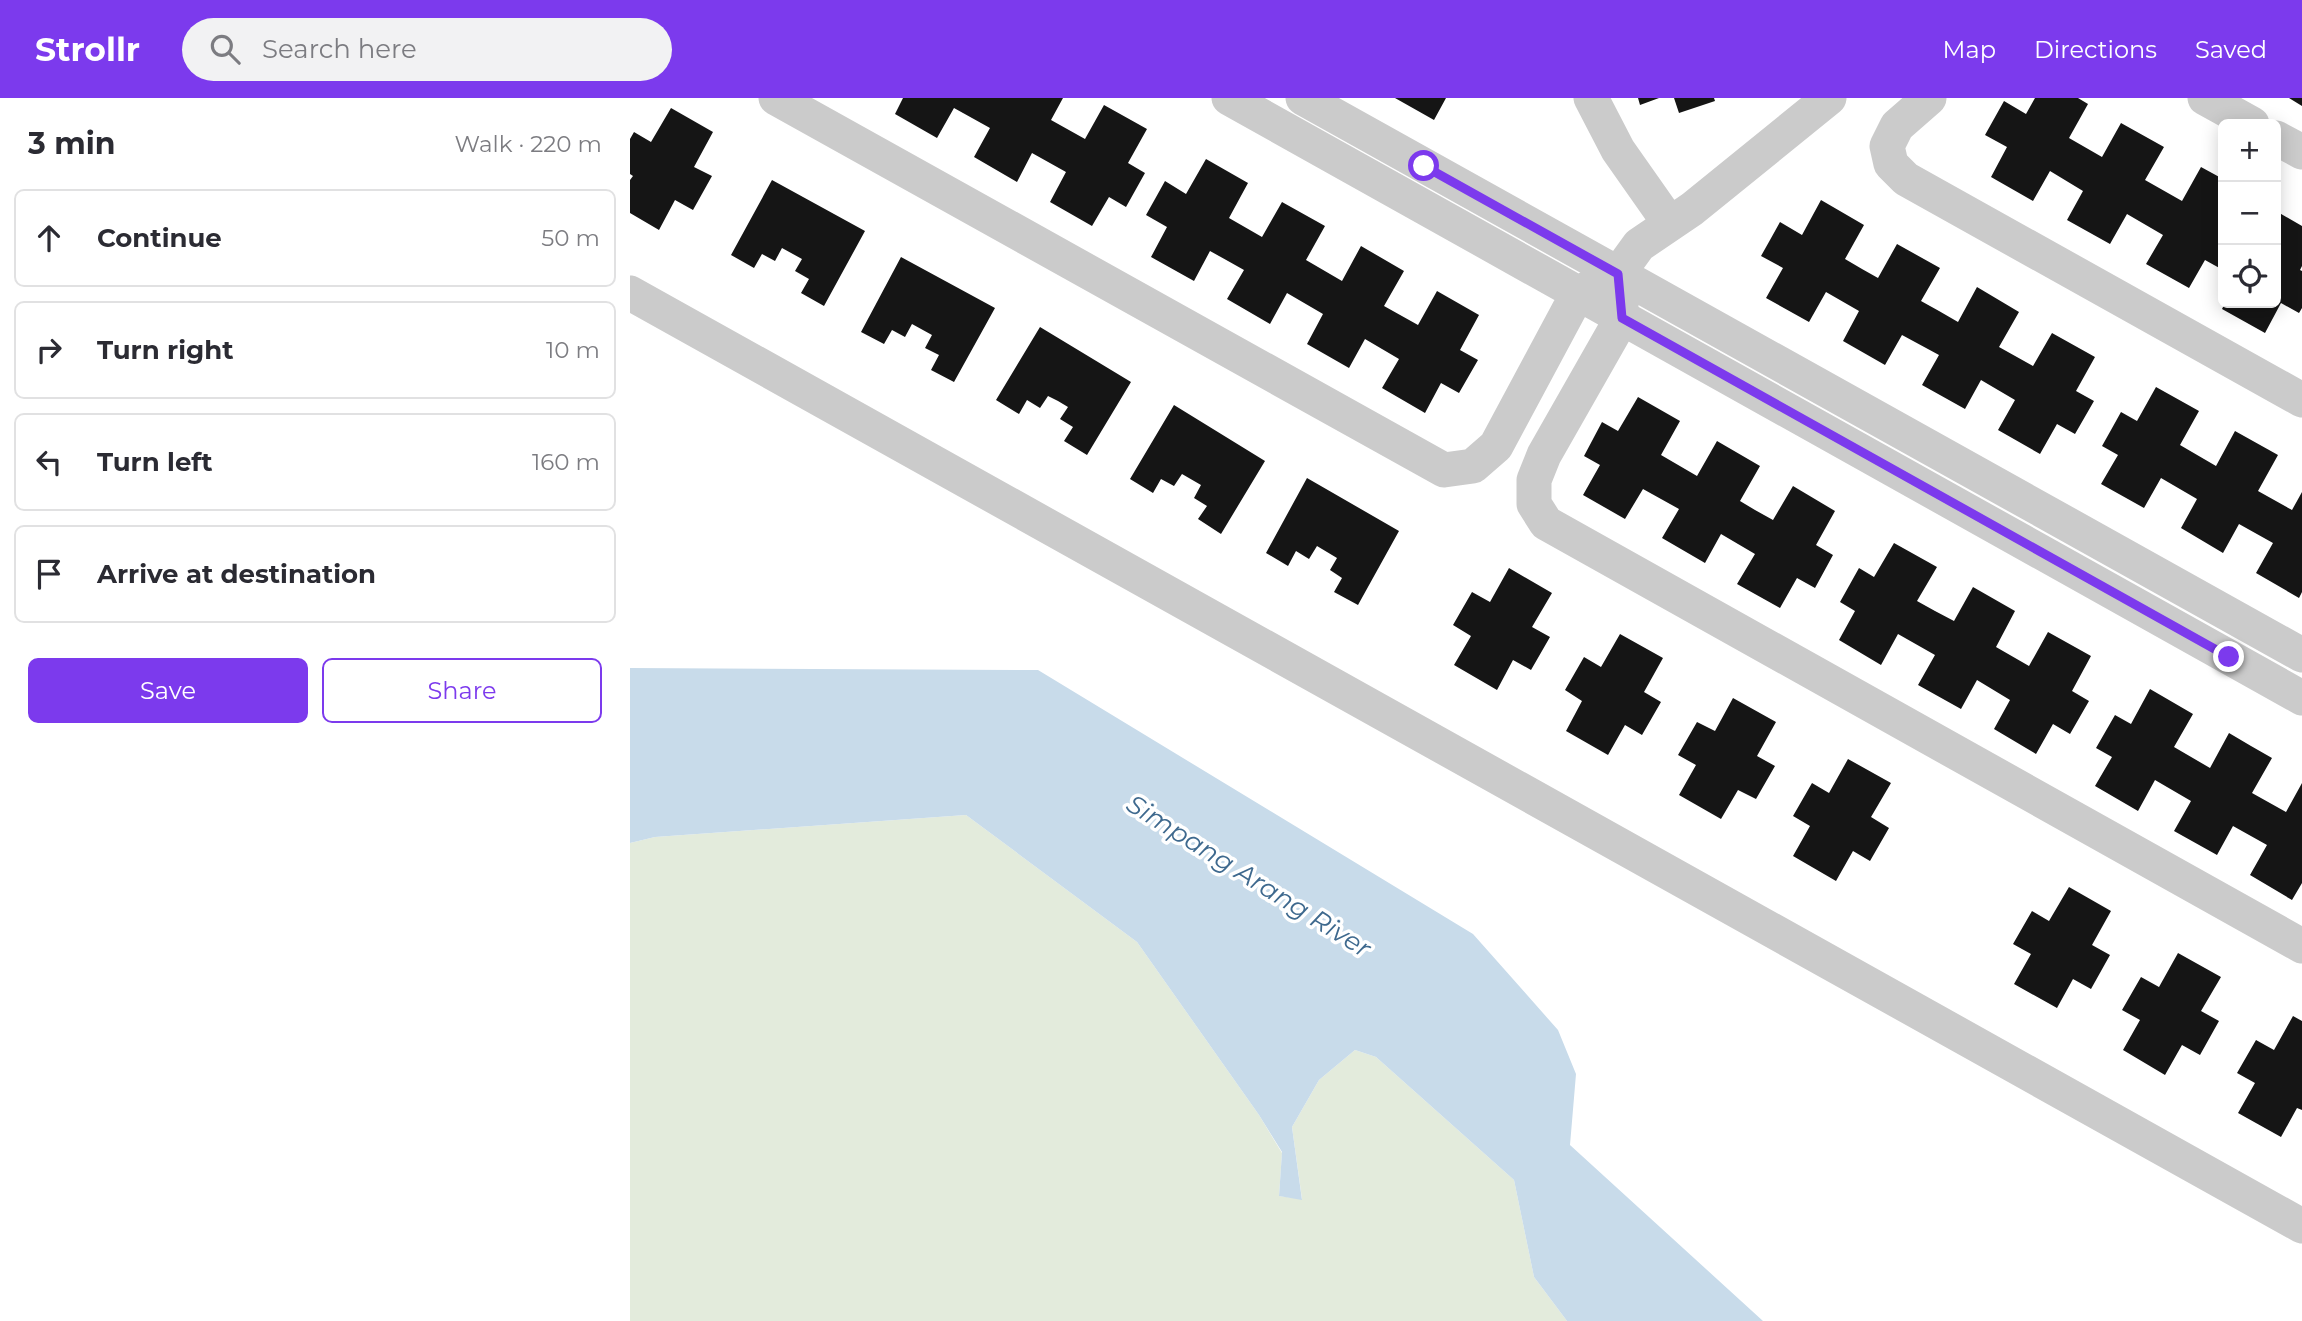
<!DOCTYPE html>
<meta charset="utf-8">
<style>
:root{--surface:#fff;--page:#f2f2f3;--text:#2b2b33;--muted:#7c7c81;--line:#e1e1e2;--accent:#7c3aed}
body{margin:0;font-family:Montserrat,sans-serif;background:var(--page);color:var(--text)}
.controls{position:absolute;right:21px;top:21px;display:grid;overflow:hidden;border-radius:10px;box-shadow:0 4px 18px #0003}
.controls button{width:63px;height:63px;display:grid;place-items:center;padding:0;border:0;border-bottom:2px solid var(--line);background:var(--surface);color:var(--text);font:35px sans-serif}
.stop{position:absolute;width:21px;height:21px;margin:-16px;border:5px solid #7c3aed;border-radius:50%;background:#fff}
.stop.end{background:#7c3aed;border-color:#fff;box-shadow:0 2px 7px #0008}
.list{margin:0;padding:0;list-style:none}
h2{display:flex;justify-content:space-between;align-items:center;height:91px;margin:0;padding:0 28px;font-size:30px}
h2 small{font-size:23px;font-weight:400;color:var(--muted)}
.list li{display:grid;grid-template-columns:46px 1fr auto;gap:21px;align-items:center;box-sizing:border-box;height:98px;margin:0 14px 14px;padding:0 14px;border:2px solid var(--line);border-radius:10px}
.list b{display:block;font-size:26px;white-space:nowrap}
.list em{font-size:23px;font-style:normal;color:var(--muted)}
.actions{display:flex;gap:14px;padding:21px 28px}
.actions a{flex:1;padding:16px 0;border:2px solid var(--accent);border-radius:10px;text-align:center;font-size:24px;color:var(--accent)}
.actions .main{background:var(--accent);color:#fff}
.icon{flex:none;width:38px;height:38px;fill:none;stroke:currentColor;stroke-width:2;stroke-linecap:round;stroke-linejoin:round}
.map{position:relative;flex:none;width:1672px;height:1223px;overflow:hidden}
header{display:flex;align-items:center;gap:42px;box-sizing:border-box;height:98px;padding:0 35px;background:var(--accent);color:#fff}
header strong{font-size:33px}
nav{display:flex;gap:38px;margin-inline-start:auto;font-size:24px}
.search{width:490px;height:63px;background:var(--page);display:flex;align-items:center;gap:18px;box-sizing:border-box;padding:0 24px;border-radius:38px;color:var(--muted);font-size:26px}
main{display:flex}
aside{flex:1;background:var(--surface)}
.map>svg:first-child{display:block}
.green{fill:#e3ebdc}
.water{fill:#c8dbea}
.building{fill:#151515}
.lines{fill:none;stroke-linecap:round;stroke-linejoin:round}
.street{stroke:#cbcbcb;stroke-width:35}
.route{stroke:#7c3aed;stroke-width:9}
.labels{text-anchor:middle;stroke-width:7;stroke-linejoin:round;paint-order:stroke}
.water-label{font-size:26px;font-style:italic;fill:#3e698e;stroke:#fff}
</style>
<header>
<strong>Strollr</strong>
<div class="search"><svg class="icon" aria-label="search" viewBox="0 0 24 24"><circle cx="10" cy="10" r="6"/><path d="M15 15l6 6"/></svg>Search here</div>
<nav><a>Map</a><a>Directions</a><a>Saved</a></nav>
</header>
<main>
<aside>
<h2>3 min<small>Walk · 220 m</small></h2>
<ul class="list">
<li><svg class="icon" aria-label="ahead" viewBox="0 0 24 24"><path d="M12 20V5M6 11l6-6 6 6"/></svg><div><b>Continue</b></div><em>50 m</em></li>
<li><svg class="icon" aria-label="right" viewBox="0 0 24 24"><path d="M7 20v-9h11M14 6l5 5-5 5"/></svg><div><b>Turn right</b></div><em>10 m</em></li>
<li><svg class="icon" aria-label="left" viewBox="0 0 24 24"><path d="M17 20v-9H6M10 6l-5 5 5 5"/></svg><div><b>Turn left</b></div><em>160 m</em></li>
<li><svg class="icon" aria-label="arrive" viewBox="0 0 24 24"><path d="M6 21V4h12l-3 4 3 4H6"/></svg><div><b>Arrive at destination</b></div></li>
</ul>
<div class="actions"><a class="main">Save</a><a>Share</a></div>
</aside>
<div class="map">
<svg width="1672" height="1223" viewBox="0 0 1672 1223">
<rect width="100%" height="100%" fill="#fff"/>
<!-- green -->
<path class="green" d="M336,717l171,127 122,173 23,38 -3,43 23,3 -10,-72 27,-47 36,-30 21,7 138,123 20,97 33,44h-937v-478l25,-6z"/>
<!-- water -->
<path class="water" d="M0,570l408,2 435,264 85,96 18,44 -6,71 193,176h-196l-33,-44 -20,-97 -138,-123 -21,-7 -36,30 -27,47 10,73 -23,-4 3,-44 -23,-37 -122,-173 -171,-127 -311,22 -25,6z"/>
<!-- building -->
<path class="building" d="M273,0h160l-12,22 34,19 19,-34 43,24 -19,34 17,10 -19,34 -17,-10 -17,29 -42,-24 16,-30 -34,-19 -15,29 -43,-25 16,-29 -36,-20 -17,30 -42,-24z
M765,0h51l-12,22z
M1008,0h21l-19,7z
M1044,0h40l1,3 -36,12z
M1405,0h43l10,6 -19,34 33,19 19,-34 43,24 -19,33 37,21 19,-34 22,12v91l-18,-10 -16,28 -43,-24 17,-29 -36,-21 -17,30 -43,-24 16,-29 -33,-20 -17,30 -42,-24 16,-30 -22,-12 19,-34 22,13z
M1659,0h13v8z
M41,10l42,24 -19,35 18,9 -19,34 -18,-10 -16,30 -29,-17v-33l3,-4 -3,-2v-35l4,-7 17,10z
M576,61l42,24 -19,35 33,19 20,-35 43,24 -19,34 36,21 19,-35 43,25 -20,35 34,19 19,-34 42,24 -19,35 18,10 -19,33 -18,-10 -16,30 -43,-25 17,-29 -34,-20 -16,29 -42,-24 16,-30 -36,-21 -17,31 -43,-25 17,-29 -16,-9 -18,-10 -16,30 -43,-24 16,-30 -21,-12 9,-16 10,-18 21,13z
M142,82l93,51 -41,75 -23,-13 8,-14 -14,-8 7,-12 -20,-11 -7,13 -13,-7 -8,14 -23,-13z
M1191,102l43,25 -19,34 17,10 16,9 19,-34 43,24 -19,33 18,10 19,11 19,-35 42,25 -20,35 34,19 19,-33 43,24 -19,34 18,10 -19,33 -18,-10 -17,30 -42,-24 17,-30 -34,-20 -16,29 -43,-24 17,-30 -37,-20 -17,30 -42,-24 16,-30 -33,-19 -17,30 -43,-24 17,-30 -22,-12 9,-16 10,-18 22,13z
M1646,113l26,15v40l-2,4 2,1v37l-3,5 -18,-10 -16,30 -43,-24 3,-6h51z
M271,159l94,51 -41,74 -23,-12 8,-15 -14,-7 7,-13 -20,-11 -7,13 -13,-7 -8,14 -23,-12z
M410,229l91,55 -44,73 -23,-14 9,-14 -13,-8 8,-12 -10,-6 -10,-5 -8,12 -13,-8 -8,14 -23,-14z
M1526,289l43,24 -19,34 36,21 19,-35 43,24 -20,36 34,19 10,-18v100l-3,6 -43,-25 17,-30 -34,-19 -16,29 -42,-25 16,-29 -36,-21 -17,30 -43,-24 17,-29 -16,-9 9,-16 10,-18 16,9z
M1008,299l42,24 -19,34 36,21 20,-35 43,25 -20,35 15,9 18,10 20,-34 42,25 -19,34 17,10 -18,33 -18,-10 -17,30 -43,-24 18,-30 -34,-20 -16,29 -43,-25 17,-29 -36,-20 -18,30 -42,-24 17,-30 -16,-9 18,-34 16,9z
M544,307l91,56 -44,73 -23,-15 9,-13 -13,-8 7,-13 -19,-11 -8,12 -13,-7 -8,14 -23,-14z
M677,380l92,53 -41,74 -24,-13 8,-14 -12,-8 7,-12 -20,-12 -8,13 -13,-8 -8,15 -22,-13z
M1264,445l43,24 -20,34 18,10 19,10 19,-34 42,24 -19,36 33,19 19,-34 43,24 -19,35 17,10 -19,33 -17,-10 -17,30 -42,-25 16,-29 -33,-20 -16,29 -43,-24 17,-30 -37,-21 -17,31 -42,-25 16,-29 -15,-9 19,-34 15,9z
M879,470l43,25 -20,34 18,10 -19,33 -18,-10 -16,30 -43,-25 17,-29 -18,-11 19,-33 18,10z
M990,536l43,24 -19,34 17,10 -19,33 -17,-10 -17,30 -42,-24 16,-30 -17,-11 19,-33 17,10z
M1520,591l43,25 -19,33 36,21 19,-35 22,13 21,12 -20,35 34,19 16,-29v100l-10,17 -42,-25 17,-30 -34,-19 -16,29 -43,-24 17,-30 -36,-21 -17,31 -43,-25 17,-29 -16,-9 19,-33 16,9z
M1103,600l43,24 -19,34 18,10 -19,33 -18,-9 -17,29 -42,-24 17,-30 -18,-10 19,-33 18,9z
M1218,661l43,24 -20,34 18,11 -19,33 -17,-10 -17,30 -43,-25 17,-30 -17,-10 19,-33 17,10z
M1439,789l42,24 -19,34 18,10 -19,34 -18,-10 -16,29 -43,-24 17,-30 -18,-10 19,-33 17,10z
M1548,855l43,24 -20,34 18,10 -19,34 -18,-10 -17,30 -42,-25 17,-30 -18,-10 19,-33 18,10z
M1663,918l9,5v89l-5,-2 -16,29 -43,-24 17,-30 -18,-10 19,-33 18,10z"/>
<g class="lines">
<!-- street -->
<path class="street" d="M146,0l668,372 29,-4 23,-20 82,-153 40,-19 4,44 -78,137 -10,25v24l12,19 756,423
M599,0l1073,600
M673,0l999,557
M961,0l27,52 52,74
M1299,0l-32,28 -10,20 4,18 15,15 396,221
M1575,0l47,26
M1646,40l26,14
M988,176l21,-29 53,-36 137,-111
M0,195l1672,933"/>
</g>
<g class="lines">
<!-- route -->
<path class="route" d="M794,68l194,108 4,44 607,339"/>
</g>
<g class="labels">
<!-- water labels -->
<g class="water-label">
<text transform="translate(619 778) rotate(32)" y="9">Simpang Arang River</text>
</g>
</g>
</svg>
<div class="controls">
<button>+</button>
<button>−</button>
<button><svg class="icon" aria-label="locate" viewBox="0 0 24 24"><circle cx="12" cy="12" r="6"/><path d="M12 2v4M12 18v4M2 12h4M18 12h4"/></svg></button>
</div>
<div class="stop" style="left:794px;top:68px"></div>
<div class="stop end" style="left:1599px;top:559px"></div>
</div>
</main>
